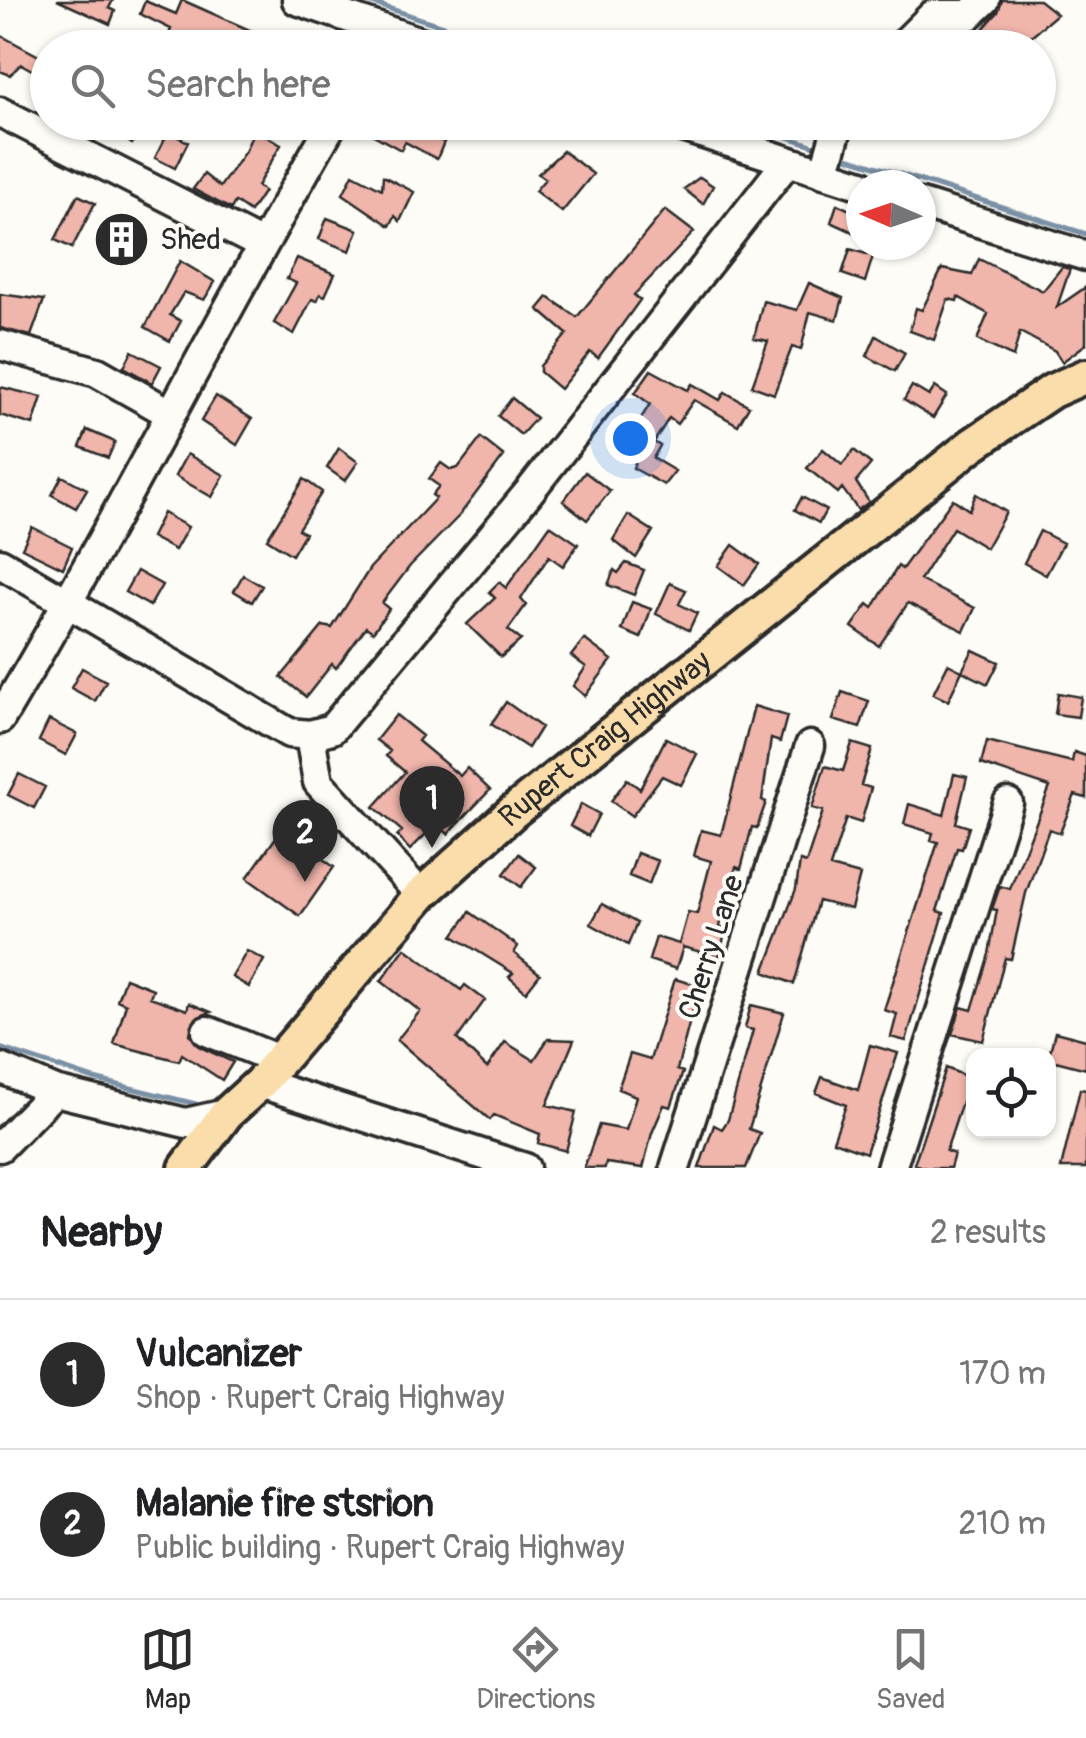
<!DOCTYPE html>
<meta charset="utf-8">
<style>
:root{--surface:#fff;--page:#f6f6f6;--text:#202124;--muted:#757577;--line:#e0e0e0;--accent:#2b2b2b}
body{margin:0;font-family:Pangolin,sans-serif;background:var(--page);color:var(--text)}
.controls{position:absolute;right:30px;bottom:30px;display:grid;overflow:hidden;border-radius:20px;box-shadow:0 2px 8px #0004}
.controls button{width:90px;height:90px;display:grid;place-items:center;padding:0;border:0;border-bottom:2px solid var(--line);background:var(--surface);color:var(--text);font:50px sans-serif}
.compass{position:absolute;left:846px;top:170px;width:90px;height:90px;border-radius:50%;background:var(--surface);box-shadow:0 2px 8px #0004;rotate:272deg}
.you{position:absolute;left:630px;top:438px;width:35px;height:35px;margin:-25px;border:8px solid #fff;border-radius:50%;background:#1a73e8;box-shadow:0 0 0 15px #1a73e833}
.badge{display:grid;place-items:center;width:65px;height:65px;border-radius:50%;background:var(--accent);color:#fff;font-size:32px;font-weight:700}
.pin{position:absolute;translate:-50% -82px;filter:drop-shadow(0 2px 5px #0008)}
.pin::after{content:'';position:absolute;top:52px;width:35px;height:30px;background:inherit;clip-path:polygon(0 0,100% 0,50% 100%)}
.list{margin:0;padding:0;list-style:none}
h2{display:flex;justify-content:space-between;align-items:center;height:130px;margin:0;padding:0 40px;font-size:42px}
h2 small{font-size:32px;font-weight:400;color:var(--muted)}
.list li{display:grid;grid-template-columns:65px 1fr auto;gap:30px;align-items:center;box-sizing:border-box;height:150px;padding:0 40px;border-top:2px solid var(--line)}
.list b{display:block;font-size:38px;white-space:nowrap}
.list p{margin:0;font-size:32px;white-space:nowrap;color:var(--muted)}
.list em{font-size:32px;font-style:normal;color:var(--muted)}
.icon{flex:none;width:55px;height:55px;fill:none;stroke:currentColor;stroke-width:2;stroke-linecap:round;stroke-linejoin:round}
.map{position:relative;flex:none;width:1086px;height:1168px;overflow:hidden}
.search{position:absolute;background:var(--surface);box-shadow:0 2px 8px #0004;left:30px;right:30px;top:30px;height:110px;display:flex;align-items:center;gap:25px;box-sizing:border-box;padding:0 35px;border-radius:55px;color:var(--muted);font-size:38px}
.sheet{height:430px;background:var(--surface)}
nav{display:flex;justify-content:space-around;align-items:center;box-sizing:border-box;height:140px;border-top:2px solid var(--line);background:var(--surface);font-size:28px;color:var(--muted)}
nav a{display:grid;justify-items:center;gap:5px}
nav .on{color:var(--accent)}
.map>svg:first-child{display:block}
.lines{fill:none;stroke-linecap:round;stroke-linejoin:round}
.stream{stroke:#7a90a5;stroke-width:5}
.building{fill:#f0b5ab;stroke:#2b2b2b;stroke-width:2.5}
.minor-casing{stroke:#2b2b2b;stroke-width:35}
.major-casing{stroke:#2b2b2b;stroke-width:40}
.minor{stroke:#fdfcf7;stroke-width:28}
.major{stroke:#faddab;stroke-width:32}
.labels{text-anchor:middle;stroke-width:8;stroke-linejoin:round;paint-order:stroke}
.poi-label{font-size:30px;fill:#2b2b2b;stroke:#fdfcf7;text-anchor:start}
.street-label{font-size:30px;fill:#2b2b2b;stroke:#fdfcf7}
</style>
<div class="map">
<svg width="1086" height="1168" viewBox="0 0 1086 1168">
<rect width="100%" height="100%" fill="#fdfcf7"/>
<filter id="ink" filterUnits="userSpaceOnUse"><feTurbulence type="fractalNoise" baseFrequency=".01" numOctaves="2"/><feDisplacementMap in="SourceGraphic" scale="20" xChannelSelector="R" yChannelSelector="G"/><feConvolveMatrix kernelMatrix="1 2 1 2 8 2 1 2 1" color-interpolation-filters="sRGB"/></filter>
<g filter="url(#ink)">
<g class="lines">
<!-- stream -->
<path class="stream" d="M363,0l147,48
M742,122l79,26
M841,155l245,79
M0,1048l94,31 102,25"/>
</g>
<!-- building -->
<path class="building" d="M57,0h56l-4,8 6,3 -5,13z
M182,0l72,32 -7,16h-59l-21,-9 4,-10 -31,-15 5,-13 31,13z
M1002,0h37l18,14 -40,34h-51l32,-36z
M0,35l48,26v18l-27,-15 -11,11 -10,-4z
M100,122h46l-14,22z
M350,122h49l45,20 -7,17 -32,-17 -4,8z
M254,129l27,16 -24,41 7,5 -14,21 -15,-10 -4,7 -38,-20 11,-15 16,13 26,-37z
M168,132l20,10 -13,26 -20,-10z
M563,151l30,23 -31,38 -27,-21 10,-12 -7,-5z
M353,174l29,15 1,-13 31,16 -14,29 -5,-5 -5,10 -47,-32z
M700,177l13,9 -10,18 -19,-15z
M78,195l17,8 -23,45 -17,-8z
M837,204l24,11 -8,17 -22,-10z
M665,210l29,22 -60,63 6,5 -42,58 -8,-6 -30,37 -20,-17v-6l27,-32 -29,-25 10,-12 29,20z
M327,218l31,12 -8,21 -31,-12z
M119,220l19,11 -16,29 -20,-10z
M850,249l23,7 -8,26 -23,-8z
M297,258l38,16 -10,22 -5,-2 -3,7 -5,-2 -18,35 -20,-11 22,-40 -9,-4z
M979,259l64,32 19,-24 8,2 -13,38 29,-20v57l-24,18 -7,-11 -35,-19 -7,25 -36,-17 11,-26 -30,-17 -1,4 -9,-2 -14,41 -24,-9 6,-23 6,2 20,-41 30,6z
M180,261l35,21 -11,18 -20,-8 -14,23 11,6 -11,20 -25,-14z
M809,283l34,15 -6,22 -27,-8 -9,38 -9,-3 -18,47 -22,-8 16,-45 -14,-3 9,-37 34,9z
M0,294l44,6 -13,36 -31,-8z
M876,336l29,17 -10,18 -28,-15z
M132,351l29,15 -9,17 -28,-16z
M651,370l37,20 4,-6 28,16 5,-8 24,14 -11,19 -44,-25 -17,24 -8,-6 -15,24 6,4 -7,12 22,13 -11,14 -31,-17 6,-18 -19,-12 10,-14 5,4 15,-24 -15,-11z
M912,386l17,10 6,-9 12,8 -14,23 -29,-18z
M0,387l42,10 -9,28 -33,-10z
M216,396l36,23 -15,26 -36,-24z
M512,398l24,20 -15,17 -23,-19z
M87,430l28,12 -7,16 -28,-11z
M481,438l23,18 -45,60 -49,50 -28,37 7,6 -16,23 -7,-5 -30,41 -4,-4 -26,33 -25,-20 42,-51 9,2 38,-60 66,-70 -4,-3 7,-9 -10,-7 12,-16 10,7 7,-2z
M339,448l19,14 -13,19 -18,-13z
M823,449l19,16 12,-15 17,14 -15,18 13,20 -11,8 -16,-22 -4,5 -31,-25z
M187,454l37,21 -12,22 -37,-21z
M585,472l25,19 -23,29 -24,-19z
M62,476l25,13 -11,19 -24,-13z
M304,479l18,13 -24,37 7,4 -13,22 -25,-16z
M976,494l30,18 -20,36 -33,-20 -33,52 55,28 -11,23 -56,-28 -29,43 -27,-19 16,-23 5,4 25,-42 4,3 51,-70 16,11z
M802,497l24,13 -7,13 -24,-13z
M163,513l25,14 -13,23 -24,-13z
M628,515l25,16 -17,27 -23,-18z
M550,525l28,19 -15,22 -14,-10 -28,43 5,6 -18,25 13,10 -20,17 -34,-33 28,-26 -6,-6 10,-10 7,6z
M32,527l40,20 -9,21 -41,-20z
M1040,531l23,12 -17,32 -22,-12z
M733,545l26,19 -15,21 -26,-19z
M626,563l18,7 -10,25 -26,-10 6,-15 4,3z
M137,571l25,14 -12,21 -25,-14z
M243,575l19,11 -10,16 -18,-11z
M670,583l16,7 -7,14 18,9 -8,17 -33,-16z
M632,602l19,7 -10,29 -19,-8z
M584,639l28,21 -27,36 -12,-10 13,-19 -15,-11z
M973,650l26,12 -11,22 -26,-13z
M948,664l14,7 -14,30 -15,-7z
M82,668l24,13 -11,20 -24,-13z
M842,692l27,9 -9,27 -27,-8z
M1058,693l23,4 -3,20 -23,-3z
M506,702l35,25 -13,21 -37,-24z
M754,706l33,10 -7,26 -9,-3 -9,61 4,2 -9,26 -5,-1 -11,42 -5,-2 -15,54 -1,7 6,1 -7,28 -36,-10 -7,22 -27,-9 7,-23 23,7 9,-32 9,2 14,-53 -17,-5 7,-26 20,5z
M396,715l26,21 -4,5 42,35 7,-8 23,22 -42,44 -11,-11 -27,27 -13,-14 5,-5 -28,-24 31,-35 -19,-16 4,-5 -14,-11z
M49,720l28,14 -11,21 -27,-14z
M666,738l31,16 -16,31 -19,-9 -30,40 -21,-15 16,-22 13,10z
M987,741l85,21 2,-10 12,4v42l-11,-3 -15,38 -11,-4 -23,64 -15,66 -6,-1 -22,83 -31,-7 9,-27 11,3 17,-56 8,-44 -5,-1 8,-23 10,3 40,-102 -69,-23z
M852,743l20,6 -11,36 10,3 -10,35 -15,-5 -16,49 30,8 -9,34 -33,-8 -24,83 -30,-12 32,-83 4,-28 6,2 17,-52 -11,-3 13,-42 18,5z
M19,774l26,13 -11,21 -26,-13z
M954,774l13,3 -11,46 13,4 -7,22 -5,-1 -20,63 7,2 -38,128 -15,-4 6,-23 -13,-4 54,-168 -7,-2 2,-7 -29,-9 5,-20 35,11z
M581,804l18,10 -11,22 -18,-10z
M289,819l29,21 -7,10 23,17 -34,49 -53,-38z
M637,853l21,8 -9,23 -20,-8z
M519,854l17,13 -15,20 -17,-13z
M602,904l35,19 -9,22 -37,-21z
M470,912l48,34 -4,7 26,21 -14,18 -17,-15 4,-4 -60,-37z
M405,948l56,42 4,-5 20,15 -28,39 30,29 18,-26 29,18 14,-21 26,1 -27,65 29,7 -10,39 -28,-8 2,-9 -46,-19 -4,5 -93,-80 23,-29 -39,-30z
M247,951l17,9 -15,27 -17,-10z
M125,978l28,11 -3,8 37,13 2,-7 22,9 -15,6 -6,16 10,13 33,15 -11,18 -40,-26 -3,7 -65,-17 12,-40 -9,-4z
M675,979l24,7 -22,84 6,2 -12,35 -7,-2 -12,28 -9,35 -37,-5 -1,5h-21l15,-43 27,5 10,-34 -18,-7 12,-35 20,6z
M751,1005l33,8 -35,116 11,4 -14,35h-47l15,-43 8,4 6,-9 25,-90 -8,-2z
M1055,1032l31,8v29l-38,-10z
M870,1045l28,8 -32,100 -33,-12 13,-36 -30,-12 6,-16 36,13z
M946,1068l24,10 -24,73 8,3 -4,14h-25l-11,-4z
M1080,1089l6,1v78h-25z"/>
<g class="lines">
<defs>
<path id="minor" d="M297,0l141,48
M900,48l33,-33h36l16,-15
M0,112l262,133
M667,122l195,63
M824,173l15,-51
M921,204l165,52
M0,345l97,27 74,42
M0,563l289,170 21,2 22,-6 197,-237 258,-330
M0,719c117,-196 218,-400 333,-597
M310,735l8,47 103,113
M207,1031l72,29
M0,1068l55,23 131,32 40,-9
M260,1083l265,85
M0,1147l55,-56
M675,1168l135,-422
M891,1168l117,-365"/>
<g id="major">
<path id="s1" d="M186,1168l40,-54 34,-31 161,-188 93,-84 458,-366 80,-54 34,-15"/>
</g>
</defs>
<!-- minor casing -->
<use href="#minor" class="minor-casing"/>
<!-- major casing -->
<use href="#major" class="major-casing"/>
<!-- minor -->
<use href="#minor" class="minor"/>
<!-- major -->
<use href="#major" class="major"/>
</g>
</g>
<!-- icons -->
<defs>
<symbol id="building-disc" viewBox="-11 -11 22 22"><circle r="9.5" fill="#2b2b2b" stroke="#fdfcf7"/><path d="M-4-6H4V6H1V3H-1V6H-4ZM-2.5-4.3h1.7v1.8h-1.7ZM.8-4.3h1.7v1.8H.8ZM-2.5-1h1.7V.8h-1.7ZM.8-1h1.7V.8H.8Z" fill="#fff"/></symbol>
</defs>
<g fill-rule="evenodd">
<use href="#building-disc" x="90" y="208" width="63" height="63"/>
</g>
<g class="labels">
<!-- poi labels -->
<g class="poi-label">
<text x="160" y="249">Shed</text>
</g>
<!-- street labels -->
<g class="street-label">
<text dy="10" stroke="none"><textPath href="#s1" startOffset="602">Rupert Craig Highway</textPath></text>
<text transform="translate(711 947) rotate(-72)" y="10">Cherry Lane</text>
</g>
</g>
</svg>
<div class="controls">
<button><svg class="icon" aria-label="locate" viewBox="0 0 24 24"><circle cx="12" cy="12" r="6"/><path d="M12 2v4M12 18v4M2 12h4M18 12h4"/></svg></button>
</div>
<svg class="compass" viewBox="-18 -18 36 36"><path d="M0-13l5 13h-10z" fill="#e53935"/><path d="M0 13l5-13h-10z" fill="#757577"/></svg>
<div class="you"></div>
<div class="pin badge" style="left:432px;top:848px">1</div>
<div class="pin badge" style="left:305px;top:882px">2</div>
<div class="search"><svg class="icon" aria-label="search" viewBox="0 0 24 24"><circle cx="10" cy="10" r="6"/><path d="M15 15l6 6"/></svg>Search here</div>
</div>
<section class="sheet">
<h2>Nearby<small>2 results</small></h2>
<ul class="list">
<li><span class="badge">1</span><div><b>Vulcanizer</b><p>Shop · Rupert Craig Highway</p></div><em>170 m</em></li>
<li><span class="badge">2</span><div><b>Malanie fire stsrion</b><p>Public building · Rupert Craig Highway</p></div><em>210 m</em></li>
</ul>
</section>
<nav>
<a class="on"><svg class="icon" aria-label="map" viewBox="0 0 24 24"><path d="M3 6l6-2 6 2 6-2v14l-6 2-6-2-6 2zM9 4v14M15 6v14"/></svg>Map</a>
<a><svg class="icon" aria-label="directions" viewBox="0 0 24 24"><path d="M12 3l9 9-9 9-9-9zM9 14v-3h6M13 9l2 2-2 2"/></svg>Directions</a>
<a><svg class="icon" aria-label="saved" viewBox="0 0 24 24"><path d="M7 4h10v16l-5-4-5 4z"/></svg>Saved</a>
</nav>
